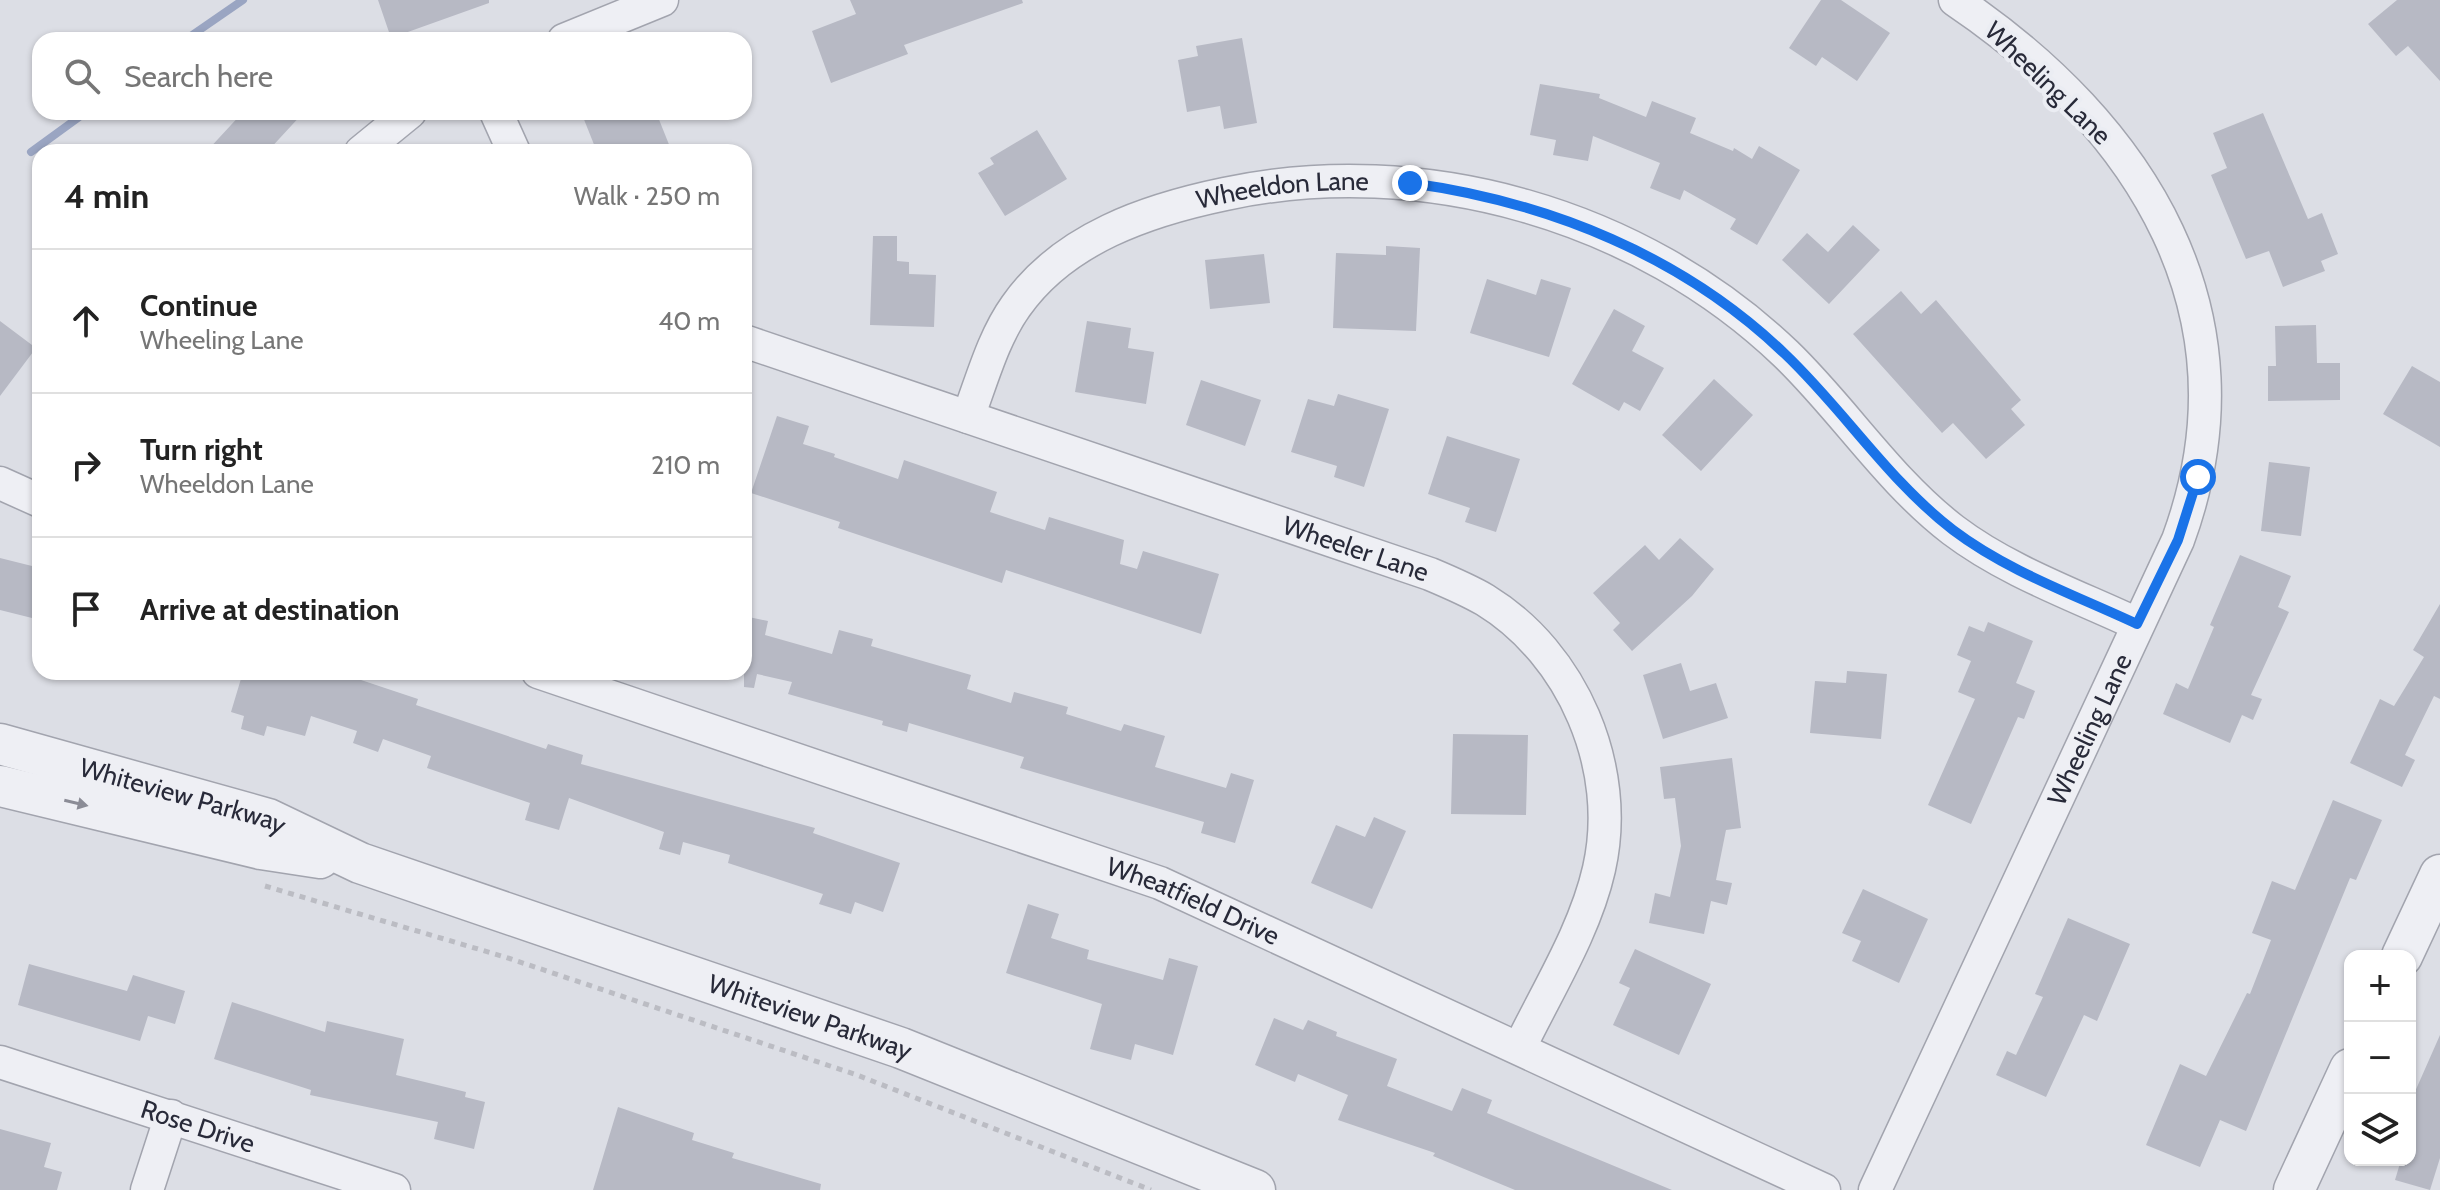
<!DOCTYPE html>
<meta charset="utf-8">
<style>
:root{--surface:#fff;--page:#f2f2f2;--text:#222;--muted:#767676;--line:#e0e0e0}
body{margin:0;font-family:Cabin,sans-serif;background:var(--page);color:var(--text)}
.controls{position:absolute;right:24px;bottom:24px;display:grid;overflow:hidden;border-radius:16px;box-shadow:0 2px 6px #0004}
.controls button{width:72px;height:72px;display:grid;place-items:center;padding:0;border:0;border-bottom:2px solid var(--line);background:var(--surface);color:var(--text);font:40px sans-serif}
.stop{position:absolute;width:24px;height:24px;margin:-18px;border:6px solid #1a73e8;border-radius:50%;background:#fff}
.stop.end{background:#1a73e8;border-color:#fff;box-shadow:0 2px 8px #0008}
.list{margin:0;padding:0;list-style:none}
h2{display:flex;justify-content:space-between;align-items:center;height:104px;margin:0;padding:0 32px;font-size:34px}
h2 small{font-size:26px;font-weight:400;color:var(--muted)}
.list li{display:grid;grid-template-columns:52px 1fr auto;gap:24px;align-items:center;box-sizing:border-box;height:144px;padding:0 32px;border-top:2px solid var(--line)}
.list b{display:block;font-size:30px;white-space:nowrap}
.list p{margin:0;font-size:26px;white-space:nowrap;color:var(--muted)}
.list em{font-size:26px;font-style:normal;color:var(--muted)}
.icon{flex:none;width:44px;height:44px;fill:none;stroke:currentColor;stroke-width:2;stroke-linecap:round;stroke-linejoin:round}
.map{position:relative;flex:none;width:2440px;height:1190px;overflow:hidden}
.search{position:absolute;background:var(--surface);box-shadow:0 2px 6px #0004;left:32px;top:32px;width:720px;height:88px;display:flex;align-items:center;gap:20px;box-sizing:border-box;padding:0 28px;border-radius:24px;color:var(--muted);font-size:30px}
.panel{position:absolute;background:var(--surface);box-shadow:0 2px 6px #0004;left:32px;top:144px;width:720px;height:536px;border-radius:24px}
.map>svg:first-child{display:block}
.lines{fill:none;stroke-linecap:round;stroke-linejoin:round}
.stream{stroke:#9aa5c2;stroke-width:8}
.building{fill:#b7b9c4}
.minor-casing{stroke:#a2a4ae;stroke-width:35}
.tertiary-casing{stroke:#a2a4ae;stroke-width:43}
.path{stroke:#bbbcc3;stroke-width:5;stroke-dasharray:6 6;stroke-linecap:butt}
.minor{stroke:#eeeff4;stroke-width:32}
.tertiary{stroke:#eeeff4;stroke-width:40}
.oneway{fill:#8b8c96}
.route{stroke:#1a73e8;stroke-width:10}
.labels{text-anchor:middle;stroke-width:8;stroke-linejoin:round;paint-order:stroke}
.street-label{font-size:26px;fill:#282a39;stroke:#ebedf3}
</style>
<div class="map">
<svg width="2440" height="1190" viewBox="0 0 2440 1190">
<rect width="100%" height="100%" fill="#dcdee5"/>
<g class="lines">
<!-- stream -->
<path class="stream" d="M185,40l58,-40
M31,152l55,-40"/>
</g>
<!-- building -->
<path class="building" d="M378,0h111v3l-98,35z
M850,0h172l1,3 -119,42 4,9 -77,29 -19,-52 44,-17z
M1821,0h20l49,33 -33,48 -35,-24 -6,9 -27,-18z
M2397,0h43v81l-32,-35 -12,10 -28,-32z
M1242,38l15,85 -33,6 -4,-23 -33,6 -9,-52 20,-4 -2,-10z
M1540,84l60,10 -1,4 47,19 6,-16 44,17 -6,15 43,18 1,-3 18,11 7,-13 41,24 -43,75 -27,-16 6,-10 -52,-29 -4,10 -30,-12 10,-25 -67,-27 -5,25 -35,-6 3,-15 -26,-5z
M243,112h61l-37,40h-61z
M581,112h75l16,40h-75z
M2263,113l45,106 14,-6 16,41 -17,7 4,10 -42,16 -14,-36 -23,8 -35,-84 16,-7 -14,-35z
M1037,130l30,49 -62,37 -27,-43 16,-9 -4,-6z
M1853,225l27,25 -51,54 -47,-44 25,-27 21,19z
M873,236h24v25l12,1v12l27,1 -2,52 -64,-2z
M1386,246l34,2 -4,83 -83,-3 3,-75 50,2z
M1264,254l6,49 -60,6 -5,-49z
M1487,279l49,16 5,-16 30,9 -22,69 -79,-24z
M1901,291l20,23 15,-14 85,100 -10,9 14,16 -39,34 -33,-36 -11,10 -89,-99z
M1614,309l31,17 -13,25 32,17 -24,43 -16,-9 -5,9 -47,-27z
M0,321l36,27 -36,48z
M1087,321l44,7 -3,20 26,4 -8,52 -71,-12z
M2316,325l1,38h23v37l-72,1v-35h8l-1,-40z
M2412,366l28,16v65l-57,-33z
M1714,379l39,36 -52,56 -39,-36z
M1201,380l60,20 -16,46 -59,-21z
M1338,394l51,15 -25,78 -30,-10 3,-11 -46,-14 17,-53 26,7z
M777,416l32,10 -6,18 32,10 -1,3 64,22 6,-19 93,32 -7,20 55,18 4,-13 75,23 -4,24 17,5 6,-18 76,23 -18,60 -195,-64 -4,13 -164,-55 2,-6 -89,-29z
M1447,436l73,23 -24,73 -31,-10 5,-14 -42,-14z
M2269,462l41,5 -9,69 -40,-5z
M1680,538l34,31 -22,27 -60,55 -19,-21 7,-7 -27,-30 52,-48 14,15z
M2240,555l51,21 -13,31 11,5 -38,83 11,4 -9,21 -11,-5 -12,28 -67,-29 13,-31 12,6 26,-62 -4,-2z
M0,558l40,10v52l-40,-10z
M2440,604v95l-6,-3 -29,59 10,5 -13,27 -52,-24 30,-64 14,7 30,-49 -11,-7z
M744,616l24,5 -3,14 67,19 7,-24 34,9 -2,7 100,29 -4,14 44,14 3,-11 54,15 -2,7 55,17 3,-7 41,12 -10,31 71,21 5,-15 23,7 -19,63 -34,-10 3,-11 -184,-54 4,-11 -115,-34 -2,9 -25,-7 1,-4 -95,-27 4,-12 -35,-8 -3,14 -10,-1z
M1988,622l45,19 -17,42 19,8 -11,28 -6,-2 -47,107 -43,-19 47,-106 -17,-7 13,-31 -14,-6 12,-29 15,6z
M1681,663l9,28 26,-8 12,35 -65,21 -20,-64z
M1847,671l40,3 -6,65 -71,-6 5,-52 31,2z
M243,672h94l81,27 -2,6 130,44 2,-5 35,11 -2,9 234,64 -2,5 87,30 -17,49 -28,-10 -4,12 -32,-10 4,-10 -95,-31 2,-8 -47,-13 -3,13 -21,-6 5,-17 -95,-34 -10,32 -34,-10 5,-17 -103,-35 4,-12 -48,-17 -5,13 -25,-9 4,-12 -46,-15 -6,20 -38,-10 -3,10 -23,-7 3,-13 -13,-4z
M1453,734l75,1 -2,80 -75,-1z
M1732,758l9,70 -15,2 -10,50 16,3 -5,22 -16,-4 -7,33 -55,-11 6,-30 15,4 11,-51 -6,-48 -11,1 -4,-32z
M2333,800l49,20 -26,60 -6,-2 -104,253 -26,-11 -20,47 -54,-22 34,-81 26,12 41,-83 3,1 21,-54 -19,-7 20,-52 23,9z
M1374,817l32,14 -34,78 -61,-26 25,-58 29,12z
M1863,889l65,30 -29,64 -47,-22 9,-20 -19,-8z
M1028,904l31,10 -8,24 38,12 -2,9 76,21 6,-22 29,8 -25,89 -38,-11 -4,16 -41,-11 12,-45 -96,-31z
M2068,918l62,26 -33,77 -13,-6 -38,82 -50,-22 11,-24 9,4 27,-58 -8,-3z
M1635,949l76,35 -32,71 -66,-30 17,-37 -11,-5z
M29,964l98,27 6,-16 52,16 -10,33 -27,-8 -8,25 -122,-36z
M232,1002l93,30 2,-11 77,18 -8,36 70,17 -1,5 20,5 -11,47 -40,-10 4,-17 -128,-27 1,-5 -97,-31z
M1274,1018l29,12 5,-10 29,12 -1,4 61,23 -10,27 65,25 10,-23 30,12 -5,13 185,77h-157l-82,-34 2,-3 -97,-33 10,-25 -50,-21 -3,8 -40,-17z
M2440,1035v123l-10,32 -35,-10 6,-20h9v-57z
M618,1107l76,26 -2,7 42,13 -2,5 89,26 -1,6h-227z
M0,1129l51,14 -7,24 18,5 -5,18h-57z"/>
<g class="lines">
<defs>
<g id="minor">
<path d="M564,40l98,-40"/>
<path d="M496,112l18,40"/>
<path d="M361,152l49,-40"/>
<path id="s1" d="M744,341l686,233c19,8 38,16 55,26 88,54 137,168 114,269 -14,62 -52,122 -79,178"/>
<path id="s2" d="M968,417c14,-37 25,-79 48,-111 48,-68 132,-96 209,-112 197,-42 415,20 561,160 58,56 102,126 167,176 54,41 122,65 184,94"/>
<path d="M0,483l40,18"/>
<path id="s3" d="M538,672l622,211 664,307"/>
<path id="s4" d="M0,1062l394,128"/>
<path d="M147,1190l24,-74"/>
<path id="s5" d="M1875,1190l303,-650c83,-226 -36,-414 -223,-540"/>
</g>
<g id="tertiary">
<path id="s6" d="M0,744l268,75 92,44 541,185 354,142"/>
<path d="M0,786l261,63 59,9"/>
<path d="M2402,956l38,-81"/>
<path d="M2294,1190l56,-121"/>
</g>
</defs>
<!-- minor casing -->
<use href="#minor" class="minor-casing"/>
<!-- tertiary casing -->
<use href="#tertiary" class="tertiary-casing"/>
<!-- path -->
<path class="path" d="M265,886l240,71 352,118 294,115"/>
<!-- minor -->
<use href="#minor" class="minor"/>
<!-- tertiary -->
<use href="#tertiary" class="tertiary"/>
</g>
<!-- one-way arrows -->
<defs><path id="oneway-solid" d="M-6-.8H1V-3.2L6.5 0L1 3.2V.8H-6Z" transform="scale(2)"/></defs>
<use class="oneway" href="#oneway-solid" transform="translate(76 803) rotate(13)"/>
<g class="lines">
<!-- route -->
<path class="route" d="M1410,183c139,19 273,73 375,171 59,56 103,126 168,176 54,41 122,65 184,94l41,-84 20,-63"/>
</g>
<g class="labels">
<!-- street labels -->
<g class="street-label">
<text transform="translate(2048 83) rotate(44)" y="9">Wheeling Lane</text>
<text dy="9" stroke="none"><textPath href="#s2" startOffset="422">Wheeldon Lane</textPath></text>
<text dy="9" stroke="none"><textPath href="#s1" startOffset="646">Wheeler Lane</textPath></text>
<text dy="9" stroke="none"><textPath href="#s5" startOffset="508">Wheeling Lane</textPath></text>
<text dy="9" stroke="none"><textPath href="#s6" startOffset="190">Whiteview Parkway</textPath></text>
<text dy="9" stroke="none"><textPath href="#s3" startOffset="694">Wheatfield Drive</textPath></text>
<text dy="9" stroke="none"><textPath href="#s6" startOffset="856">Whiteview Parkway</textPath></text>
<text dy="9" stroke="none"><textPath href="#s4" startOffset="208">Rose Drive</textPath></text>
</g>
</g>
</svg>
<div class="controls">
<button>+</button>
<button>−</button>
<button><svg class="icon" aria-label="layers" viewBox="0 0 24 24"><path d="M12 4l9 5-9 5-9-5zM3 14l9 5 9-5"/></svg></button>
</div>
<div class="stop" style="left:2198px;top:477px"></div>
<div class="stop end" style="left:1410px;top:183px"></div>
<div class="search"><svg class="icon" aria-label="search" viewBox="0 0 24 24"><circle cx="10" cy="10" r="6"/><path d="M15 15l6 6"/></svg>Search here</div>
<section class="panel">
<h2>4 min<small>Walk · 250 m</small></h2>
<ul class="list">
<li><svg class="icon" aria-label="ahead" viewBox="0 0 24 24"><path d="M12 20V5M6 11l6-6 6 6"/></svg><div><b>Continue</b><p>Wheeling Lane</p></div><em>40 m</em></li>
<li><svg class="icon" aria-label="right" viewBox="0 0 24 24"><path d="M7 20v-9h11M14 6l5 5-5 5"/></svg><div><b>Turn right</b><p>Wheeldon Lane</p></div><em>210 m</em></li>
<li><svg class="icon" aria-label="arrive" viewBox="0 0 24 24"><path d="M6 21V4h12l-3 4 3 4H6"/></svg><div><b>Arrive at destination</b></div></li>
</ul>
</section>
</div>
